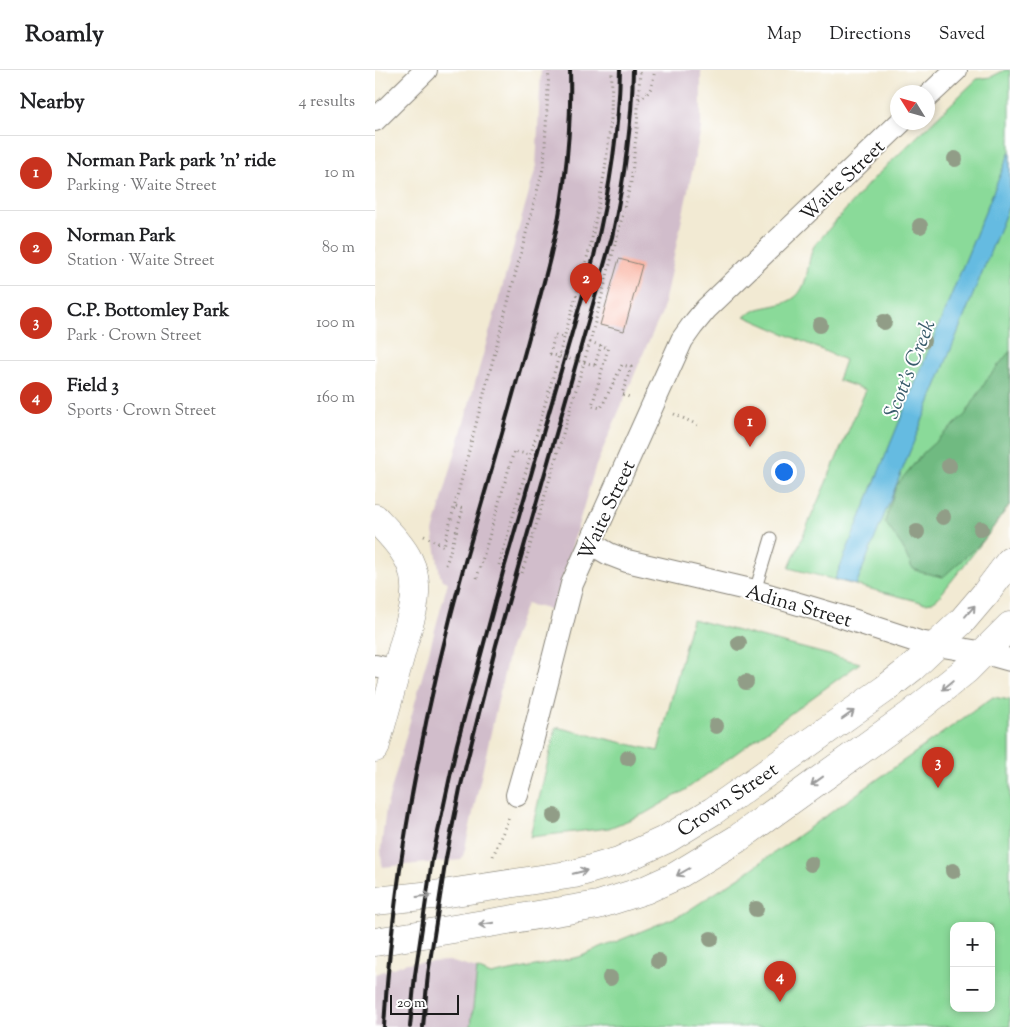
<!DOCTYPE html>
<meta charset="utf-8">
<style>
:root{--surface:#fff;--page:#f6f6f6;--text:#202124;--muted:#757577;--line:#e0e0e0;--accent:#c8321e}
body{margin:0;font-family:"Sorts Mill Goudy",serif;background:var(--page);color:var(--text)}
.controls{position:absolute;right:15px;bottom:15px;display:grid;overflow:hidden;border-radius:10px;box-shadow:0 2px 8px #0003}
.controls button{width:45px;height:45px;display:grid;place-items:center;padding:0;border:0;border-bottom:1px solid var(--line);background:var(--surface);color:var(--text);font:25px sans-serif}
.compass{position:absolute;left:515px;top:15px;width:45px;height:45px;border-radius:50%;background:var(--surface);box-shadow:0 2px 8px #0003;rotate:307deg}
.scale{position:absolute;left:15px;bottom:12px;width:69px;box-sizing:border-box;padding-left:5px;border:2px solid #1c1c1c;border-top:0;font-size:14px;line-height:18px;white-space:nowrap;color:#1c1c1c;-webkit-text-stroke:4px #fff;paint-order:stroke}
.you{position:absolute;left:408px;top:401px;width:18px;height:18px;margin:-12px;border:4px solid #fff;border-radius:50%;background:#1a73e8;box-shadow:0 0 0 8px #1a73e833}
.badge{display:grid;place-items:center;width:32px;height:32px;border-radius:50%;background:var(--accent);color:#fff;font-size:16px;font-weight:700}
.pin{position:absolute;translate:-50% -41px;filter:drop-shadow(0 1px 2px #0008)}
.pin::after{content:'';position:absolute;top:26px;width:18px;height:15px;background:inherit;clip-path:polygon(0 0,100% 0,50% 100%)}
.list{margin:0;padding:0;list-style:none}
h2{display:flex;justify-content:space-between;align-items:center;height:65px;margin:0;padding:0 20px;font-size:21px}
h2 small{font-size:16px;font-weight:400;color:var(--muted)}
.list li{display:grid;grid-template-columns:32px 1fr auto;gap:15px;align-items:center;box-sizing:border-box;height:75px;padding:0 20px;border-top:1px solid var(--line)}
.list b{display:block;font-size:19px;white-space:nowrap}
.list p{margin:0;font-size:16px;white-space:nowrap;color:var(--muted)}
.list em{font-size:16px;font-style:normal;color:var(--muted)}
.map{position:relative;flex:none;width:635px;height:957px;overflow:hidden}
header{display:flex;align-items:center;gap:30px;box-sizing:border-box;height:70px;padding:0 25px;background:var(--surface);border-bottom:1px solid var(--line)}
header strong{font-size:24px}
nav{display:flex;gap:28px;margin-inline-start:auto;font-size:18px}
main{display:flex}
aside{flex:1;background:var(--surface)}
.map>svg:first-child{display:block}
.industrial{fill:#d1bdcb}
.green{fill:#8ada99;stroke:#537b5a;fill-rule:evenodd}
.forest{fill:#6fba81;stroke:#466b4e}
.water{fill:#65bbe1;stroke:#406c7e}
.building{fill:#f8ab98}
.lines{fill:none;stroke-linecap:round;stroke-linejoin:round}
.lane-casing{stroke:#878378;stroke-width:13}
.street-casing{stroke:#878378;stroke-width:24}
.secondary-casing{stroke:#878378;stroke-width:29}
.path{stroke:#878378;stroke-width:3;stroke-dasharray:1 4;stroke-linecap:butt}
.lane{stroke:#fff;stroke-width:11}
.street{stroke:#fff;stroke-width:22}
.secondary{stroke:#fff;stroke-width:28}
.rail{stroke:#1c1c1c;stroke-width:4}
.path-bridge{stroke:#878378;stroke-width:3;stroke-dasharray:1 4;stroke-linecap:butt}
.tree{fill:#919d87}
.oneway{stroke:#999}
.labels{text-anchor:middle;stroke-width:4;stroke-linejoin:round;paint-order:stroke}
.street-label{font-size:20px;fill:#1c1c1c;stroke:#fff}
.water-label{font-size:21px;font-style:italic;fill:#395c6b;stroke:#fff}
</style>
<header>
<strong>Roamly</strong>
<nav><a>Map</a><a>Directions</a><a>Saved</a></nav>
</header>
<main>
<aside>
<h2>Nearby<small>4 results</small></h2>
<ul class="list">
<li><span class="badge">1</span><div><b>Norman Park park 'n' ride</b><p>Parking · Waite Street</p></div><em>10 m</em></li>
<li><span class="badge">2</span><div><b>Norman Park</b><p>Station · Waite Street</p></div><em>80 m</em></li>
<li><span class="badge">3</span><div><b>C.P. Bottomley Park</b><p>Park · Crown Street</p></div><em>100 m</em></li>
<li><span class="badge">4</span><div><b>Field 3</b><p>Sports · Crown Street</p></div><em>160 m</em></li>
</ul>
</aside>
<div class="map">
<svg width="635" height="957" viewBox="0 0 635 957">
<rect width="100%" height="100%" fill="#fff"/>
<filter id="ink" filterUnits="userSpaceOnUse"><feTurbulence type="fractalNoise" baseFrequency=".02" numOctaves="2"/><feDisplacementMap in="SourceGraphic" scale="10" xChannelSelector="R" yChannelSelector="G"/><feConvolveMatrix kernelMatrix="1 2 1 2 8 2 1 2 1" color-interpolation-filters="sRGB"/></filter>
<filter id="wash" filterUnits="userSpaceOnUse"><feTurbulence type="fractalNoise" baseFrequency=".0096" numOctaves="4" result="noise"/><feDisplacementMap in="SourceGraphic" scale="20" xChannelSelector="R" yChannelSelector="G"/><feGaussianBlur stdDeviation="1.12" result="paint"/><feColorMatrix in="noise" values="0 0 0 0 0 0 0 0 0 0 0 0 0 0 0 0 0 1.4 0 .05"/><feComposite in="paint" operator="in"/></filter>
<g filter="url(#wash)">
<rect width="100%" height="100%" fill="#f2ead3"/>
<!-- industrial -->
<path class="industrial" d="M166,0h160v59l-39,184 -16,34 -51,121 -42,142 -27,-6 -16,43 -46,206 -3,7 -79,7 -1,-19 5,-39 62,-227 -6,-2 -2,-5 -7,-43 103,-365z
M74,891l28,8 -6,58h-96v-53l32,-11z"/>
<!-- green -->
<path class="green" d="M630,0h5v434l-26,36 -46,58 -6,4 -7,1 -136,-35 77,-178 -28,-10 7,-20 -101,-44c5,-2 10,-5 14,-7 19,-5 38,-4 46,-25 5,-13 4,-26 10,-38l56,-64 107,-103 14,-2z
M317,549l168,44 -176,128 -40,23 -35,14 -79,9 26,-110 102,24z
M618,627l17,3v327h-539l6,-58 14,6 88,-18 104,-43 60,-39zM579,856h37v82h-37z"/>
<!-- forest -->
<path class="forest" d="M635,281v153l-26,36 -41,37 -23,-5 -8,-4 -10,-22 -17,-24 11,-36 27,-33 42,-38 23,-37z"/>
<!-- water -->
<path class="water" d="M635,81v52l-154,382 -21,-6z"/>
<g id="blocks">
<!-- building -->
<path class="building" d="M244,189l23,6 -18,66 -24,-6z"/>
</g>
</g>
<g filter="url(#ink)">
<use href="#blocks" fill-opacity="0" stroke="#878378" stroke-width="1"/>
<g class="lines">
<defs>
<path id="lane" d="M380,521l16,-53"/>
<path id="street" d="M552,27l29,-27
M0,50l51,-50
M215,473l19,11 18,7 128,30 91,27 73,24 66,11 25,7
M0,596l22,5
M142,725l14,-49 41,-162 110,-244 10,-14 14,-17 195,-187"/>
<path id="secondary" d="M0,448c29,31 47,48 38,92l-38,138
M0,831l67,-7 132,-20 45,-13 48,-22 46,-28 172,-122 28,-22 50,-47 23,-27 24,-32
M0,872l223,-37 47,-15 31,-14 61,-37 173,-124 56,-45 44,-44"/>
</defs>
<!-- lane casing -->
<use href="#lane" class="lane-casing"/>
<!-- street casing -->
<use href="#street" class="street-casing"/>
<!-- secondary casing -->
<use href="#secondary" class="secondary-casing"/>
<!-- path -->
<path class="path" d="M264,29c14,-7 13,-15 16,-29
M215,272l18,6 -16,58 9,2 21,-43 9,2 -9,27 10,4
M175,284l5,-19 9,2
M220,295l6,-20
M299,344l24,11
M49,466l20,10 100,-381 5,-95
M71,495l17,-56 -8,-3
M124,495l92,-321 14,-74 6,-51 1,-48
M147,503l68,-231 41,-160 6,-54 3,-58
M102,508l37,-127 16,4
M118,786l17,-41"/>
<!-- lane -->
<use href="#lane" class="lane"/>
<!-- street -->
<use href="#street" class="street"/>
<!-- secondary -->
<use href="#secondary" class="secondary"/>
<!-- rail -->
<path class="rail" d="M9,957c9,-158 40,-316 82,-469 22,-77 45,-154 66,-232 13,-47 26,-94 32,-143 5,-38 7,-75 6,-113
M35,957l5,-52 17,-115 25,-116 46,-172 91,-316c15,-62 25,-122 26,-186
M48,957l5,-53 18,-116 14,-69 36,-144 116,-408c12,-56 20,-110 21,-167"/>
<!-- path-bridge -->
<path class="path-bridge" d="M175,284l45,11"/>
</g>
<!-- trees -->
<g class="tree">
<circle cx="580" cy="89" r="8"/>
<circle cx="545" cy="156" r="8"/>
<circle cx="509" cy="252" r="8"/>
<circle cx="445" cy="255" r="8"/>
<circle cx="548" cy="271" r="8"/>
<circle cx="574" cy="396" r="8"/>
<circle cx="568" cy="447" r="8"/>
<circle cx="606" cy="459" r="8"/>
<circle cx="542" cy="462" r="8"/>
<circle cx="364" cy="573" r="8"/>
<circle cx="371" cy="612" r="8"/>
<circle cx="341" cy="656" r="8"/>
<circle cx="253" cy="688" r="8"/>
<circle cx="179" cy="746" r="8"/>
<circle cx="436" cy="794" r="8"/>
<circle cx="578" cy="801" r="8"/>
<circle cx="381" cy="839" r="8"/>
<circle cx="336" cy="869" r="8"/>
<circle cx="283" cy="891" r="8"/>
<circle cx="235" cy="908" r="8"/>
</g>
<!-- one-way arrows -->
<defs><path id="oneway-shaft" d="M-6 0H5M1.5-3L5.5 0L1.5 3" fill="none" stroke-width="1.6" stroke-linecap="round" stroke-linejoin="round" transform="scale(1.25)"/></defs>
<g class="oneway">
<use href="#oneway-shaft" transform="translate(595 541) rotate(-49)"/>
<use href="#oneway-shaft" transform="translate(573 615) rotate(140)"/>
<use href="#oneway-shaft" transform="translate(473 645) rotate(-35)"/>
<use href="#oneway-shaft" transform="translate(442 711) rotate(144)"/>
<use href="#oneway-shaft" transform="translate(205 802) rotate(-14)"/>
<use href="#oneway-shaft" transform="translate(308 802) rotate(150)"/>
<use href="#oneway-shaft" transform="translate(49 826) rotate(-7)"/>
<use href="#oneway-shaft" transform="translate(111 854) rotate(171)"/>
</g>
</g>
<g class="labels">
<!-- street labels -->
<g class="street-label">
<text transform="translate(467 110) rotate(-44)" y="7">Waite Street</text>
<text transform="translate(231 440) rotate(-65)" y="7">Waite Street</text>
<text transform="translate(424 535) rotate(16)" y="7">Adina Street</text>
<text transform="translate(352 729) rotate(-34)" y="7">Crown Street</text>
</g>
<!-- water labels -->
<g class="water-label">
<text transform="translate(534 299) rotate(-68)" y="7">Scott's Creek</text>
</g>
</g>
</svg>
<div class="controls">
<button>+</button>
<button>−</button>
</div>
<svg class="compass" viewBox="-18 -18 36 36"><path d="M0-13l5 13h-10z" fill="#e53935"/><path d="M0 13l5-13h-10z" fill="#757577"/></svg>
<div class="scale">20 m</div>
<div class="you"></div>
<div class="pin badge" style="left:375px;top:377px">1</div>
<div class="pin badge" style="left:211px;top:234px">2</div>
<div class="pin badge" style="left:563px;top:718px">3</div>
<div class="pin badge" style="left:405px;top:932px">4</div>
</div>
</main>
